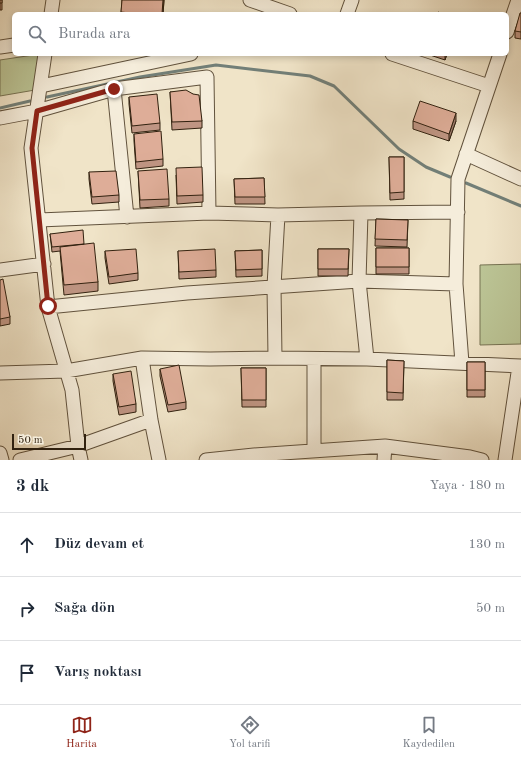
<!DOCTYPE html>
<html lang="tr">
<meta charset="utf-8">
<style>
:root{--surface:#fff;--page:#f6f6f7;--text:#1f2937;--muted:#747a83;--line:#e0e1e3;--accent:#8f2418}
body{margin:0;font-family:"Old Standard TT",serif;background:var(--page);color:var(--text)}
.scale{position:absolute;left:12px;bottom:10px;width:74px;box-sizing:border-box;padding-left:4px;border:2px solid #31210f;border-top:0;font-size:11px;line-height:14px;white-space:nowrap;color:#31210f;-webkit-text-stroke:3px #f5eddb;paint-order:stroke}
.stop{position:absolute;width:12px;height:12px;margin:-9px;border:3px solid #8f2418;border-radius:50%;background:#fff}
.stop.end{background:#8f2418;border-color:#fff;box-shadow:0 1px 4px #0008}
.list{margin:0;padding:0;list-style:none}
h2{display:flex;justify-content:space-between;align-items:center;height:52px;margin:0;padding:0 16px;font-size:17px}
h2 small{font-size:13px;font-weight:400;color:var(--muted)}
.list li{display:grid;grid-template-columns:26px 1fr auto;gap:12px;align-items:center;box-sizing:border-box;height:64px;padding:0 16px;border-top:1px solid var(--line)}
.list b{display:block;font-size:15px;white-space:nowrap}
.list em{font-size:13px;font-style:normal;color:var(--muted)}
.icon{flex:none;width:22px;height:22px;fill:none;stroke:currentColor;stroke-width:2;stroke-linecap:round;stroke-linejoin:round}
.map{position:relative;flex:none;width:521px;height:460px;overflow:hidden}
.search{position:absolute;background:var(--surface);box-shadow:0 2px 6px #0003;left:12px;right:12px;top:12px;height:44px;display:flex;align-items:center;gap:10px;box-sizing:border-box;padding:0 14px;border-radius:6px;color:var(--muted);font-size:15px}
.sheet{height:244px;background:var(--surface)}
nav{display:flex;justify-content:space-around;align-items:center;box-sizing:border-box;height:56px;border-top:1px solid var(--line);background:var(--surface);font-size:11px;color:var(--muted)}
nav a{display:grid;justify-items:center;gap:2px}
nav .on{color:var(--accent)}
.map>svg:first-child{display:block}
.green{fill:#bbc495;stroke:#767252}
.lines{fill:none;stroke-linecap:round;stroke-linejoin:round}
.stream{stroke:#727f78;stroke-width:3}
.minor-casing{stroke:#61523d;stroke-width:15}
.minor{stroke:#f5eddb;stroke-width:13}
.wall{fill:#bf9583;stroke:#31210f}
.shaded-wall{fill:#9b796a;stroke:#31210f}
.building{fill:#dead98;stroke:#31210f}
.route{stroke:#8f2418;stroke-width:5}
</style>
<div class="map">
<svg width="521" height="460" viewBox="0 0 521 460">
<rect width="100%" height="100%" fill="#f0e4c8"/>
<filter id="stains"><feTurbulence type="fractalNoise" baseFrequency=".005" numOctaves="4"/><feColorMatrix values="0 0 0 0 .2 0 0 0 0 .09 0 0 0 0 .02 0 0 0 .5 -.17"/></filter>
<radialGradient id="worn" r=".72"><stop offset=".6" stop-color="#630" stop-opacity="0"/><stop offset="1" stop-color="#630" stop-opacity=".3"/></radialGradient>
<!-- green -->
<path class="green" d="M40,54l-5,36 -35,6v-36z
M521,264v80l-41,1v-80z"/>
<g class="lines">
<!-- stream -->
<path class="stream" d="M47,97l93,-20 76,-12 94,11 24,10 65,63 27,18 24,10
M0,108l30,-7
M466,183l55,23"/>
<defs>
<path id="minor" d="M250,0l40,14
M51,14l2,-14
M347,14l5,-14
M507,32l11,-32
M0,47l14,-2
M45,54l-14,94 17,159 24,83 6,56 3,14
M392,54l97,32
M41,86l150,-32
M114,89l13,128
M0,118l37,-7 77,-22 93,-12 2,136
M466,154l55,25
M361,213l-2,68 8,78
M39,220l170,-7 69,2 83,-2 97,-1
M0,270l44,-6
M48,307l139,-14 172,-12 97,3
M142,358l9,62 8,40
M275,358l-1,-72 4,-71
M314,359v92
M462,363l-6,-79 2,-105 42,-125
M0,373l66,-2 76,-13 68,1 65,-1 92,1 154,7
M0,453l2,7
M20,460l58,-14 73,-26
M206,460l48,-5 131,-9 85,11 12,3
M384,460l1,-14
M505,460l14,-94"/>
</defs>
<!-- minor casing -->
<use href="#minor" class="minor-casing"/>
<!-- minor -->
<use href="#minor" class="minor"/>
</g>
<!-- wall -->
<path class="wall" d="M0,0h2v10h-2z
M122,0h42l-1,14h-42z
M521,13v26l-6,-1v-7z
M427,54h20l-2,6z
M170,92l23,2 9,27v7l-30,2z
M129,97l31,26v7l-28,3 -3,-29z
M413,121h43l-7,20 -36,-12z
M134,134l29,25v7l-27,3 -2,-28z
M389,157h15v42l-14,1z
M138,171l31,28v7l-29,2z
M89,172l30,23v7l-27,2 -3,-25z
M176,175l27,20v7l-26,2z
M264,178l1,26h-30l-1,-25z
M376,219l32,1 -1,27 -32,-1z
M50,234l34,10 14,38v9l-34,4 -4,-44 -8,1z
M376,248h33v26h-33z
M318,249h31l-1,27h-30z
M262,250v26l-26,1 -1,-26z
M105,251l33,22v7l-29,4 -4,-26z
M178,251l38,19v7l-37,2z
M0,280l10,37v7l-10,2z
M387,360l17,1 -1,39h-16z
M467,362h18v35h-18z
M241,368h25v39h-24z
M160,369l26,33v7l-18,3 -8,-36z
M113,374l23,30v8l-17,3 -6,-34z"/>
<!-- shaded-wall -->
<path class="shaded-wall" d="M163,0h1l-1,14h-1z
M445,54h2l-2,6z
M456,113v8l-7,20v-7z"/>
<!-- building -->
<path class="building" d="M0,0h2v3h-2z
M122,0h41l-1,14h-24l-17,-2z
M438,12l6,2h-6z
M520,13h1v19l-6,-1z
M186,90l7,4 6,1 3,26 -30,1 -2,-30z
M157,94l3,29 -28,3 -3,-29z
M420,101l36,12 -7,21 -36,-13z
M161,131l2,28 -27,3 -2,-28z
M389,157h15v35l-14,1z
M202,167l1,28 -26,1 -1,-28z
M167,169l2,30 -29,1 -2,-29z
M116,171l3,24 -27,2 -3,-25z
M264,178l1,19h-30l-1,-18z
M376,219l32,1 -1,20 -32,-1z
M83,230l1,14 -32,3 -2,-13z
M94,243l4,39 -34,3 -4,-38z
M376,248h33v19h-33z
M136,249l2,24 -29,4 -4,-26z
M215,249l1,21 -37,2 -1,-21z
M318,249h31l-1,20h-30z
M262,250v19l-26,1 -1,-19z
M3,279l7,38 -10,2v-39z
M387,360l17,1 -1,32 -16,-1z
M467,362h18v28h-18z
M179,365l7,37 -18,3 -8,-36z
M241,368h25v32h-24z
M131,371l5,33 -17,3 -6,-33z"/>
<g class="lines">
<!-- route -->
<path class="route" d="M48,306l-16,-158 5,-37 77,-22"/>
</g>
<rect width="100%" height="100%" filter="url(#stains)"/>
<rect width="100%" height="100%" fill="url(#worn)"/>
</svg>
<div class="scale">50 m</div>
<div class="stop" style="left:48px;top:306px"></div>
<div class="stop end" style="left:114px;top:89px"></div>
<div class="search"><svg class="icon" aria-label="search" viewBox="0 0 24 24"><circle cx="10" cy="10" r="6"/><path d="M15 15l6 6"/></svg>Burada ara</div>
</div>
<section class="sheet">
<h2>3 dk<small>Yaya · 180 m</small></h2>
<ul class="list">
<li><svg class="icon" aria-label="ahead" viewBox="0 0 24 24"><path d="M12 20V5M6 11l6-6 6 6"/></svg><div><b>Düz devam et</b></div><em>130 m</em></li>
<li><svg class="icon" aria-label="right" viewBox="0 0 24 24"><path d="M7 20v-9h11M14 6l5 5-5 5"/></svg><div><b>Sağa dön</b></div><em>50 m</em></li>
<li><svg class="icon" aria-label="arrive" viewBox="0 0 24 24"><path d="M6 21V4h12l-3 4 3 4H6"/></svg><div><b>Varış noktası</b></div></li>
</ul>
</section>
<nav>
<a class="on"><svg class="icon" aria-label="map" viewBox="0 0 24 24"><path d="M3 6l6-2 6 2 6-2v14l-6 2-6-2-6 2zM9 4v14M15 6v14"/></svg>Harita</a>
<a><svg class="icon" aria-label="directions" viewBox="0 0 24 24"><path d="M12 3l9 9-9 9-9-9zM9 14v-3h6M13 9l2 2-2 2"/></svg>Yol tarifi</a>
<a><svg class="icon" aria-label="saved" viewBox="0 0 24 24"><path d="M7 4h10v16l-5-4-5 4z"/></svg>Kaydedilen</a>
</nav>
